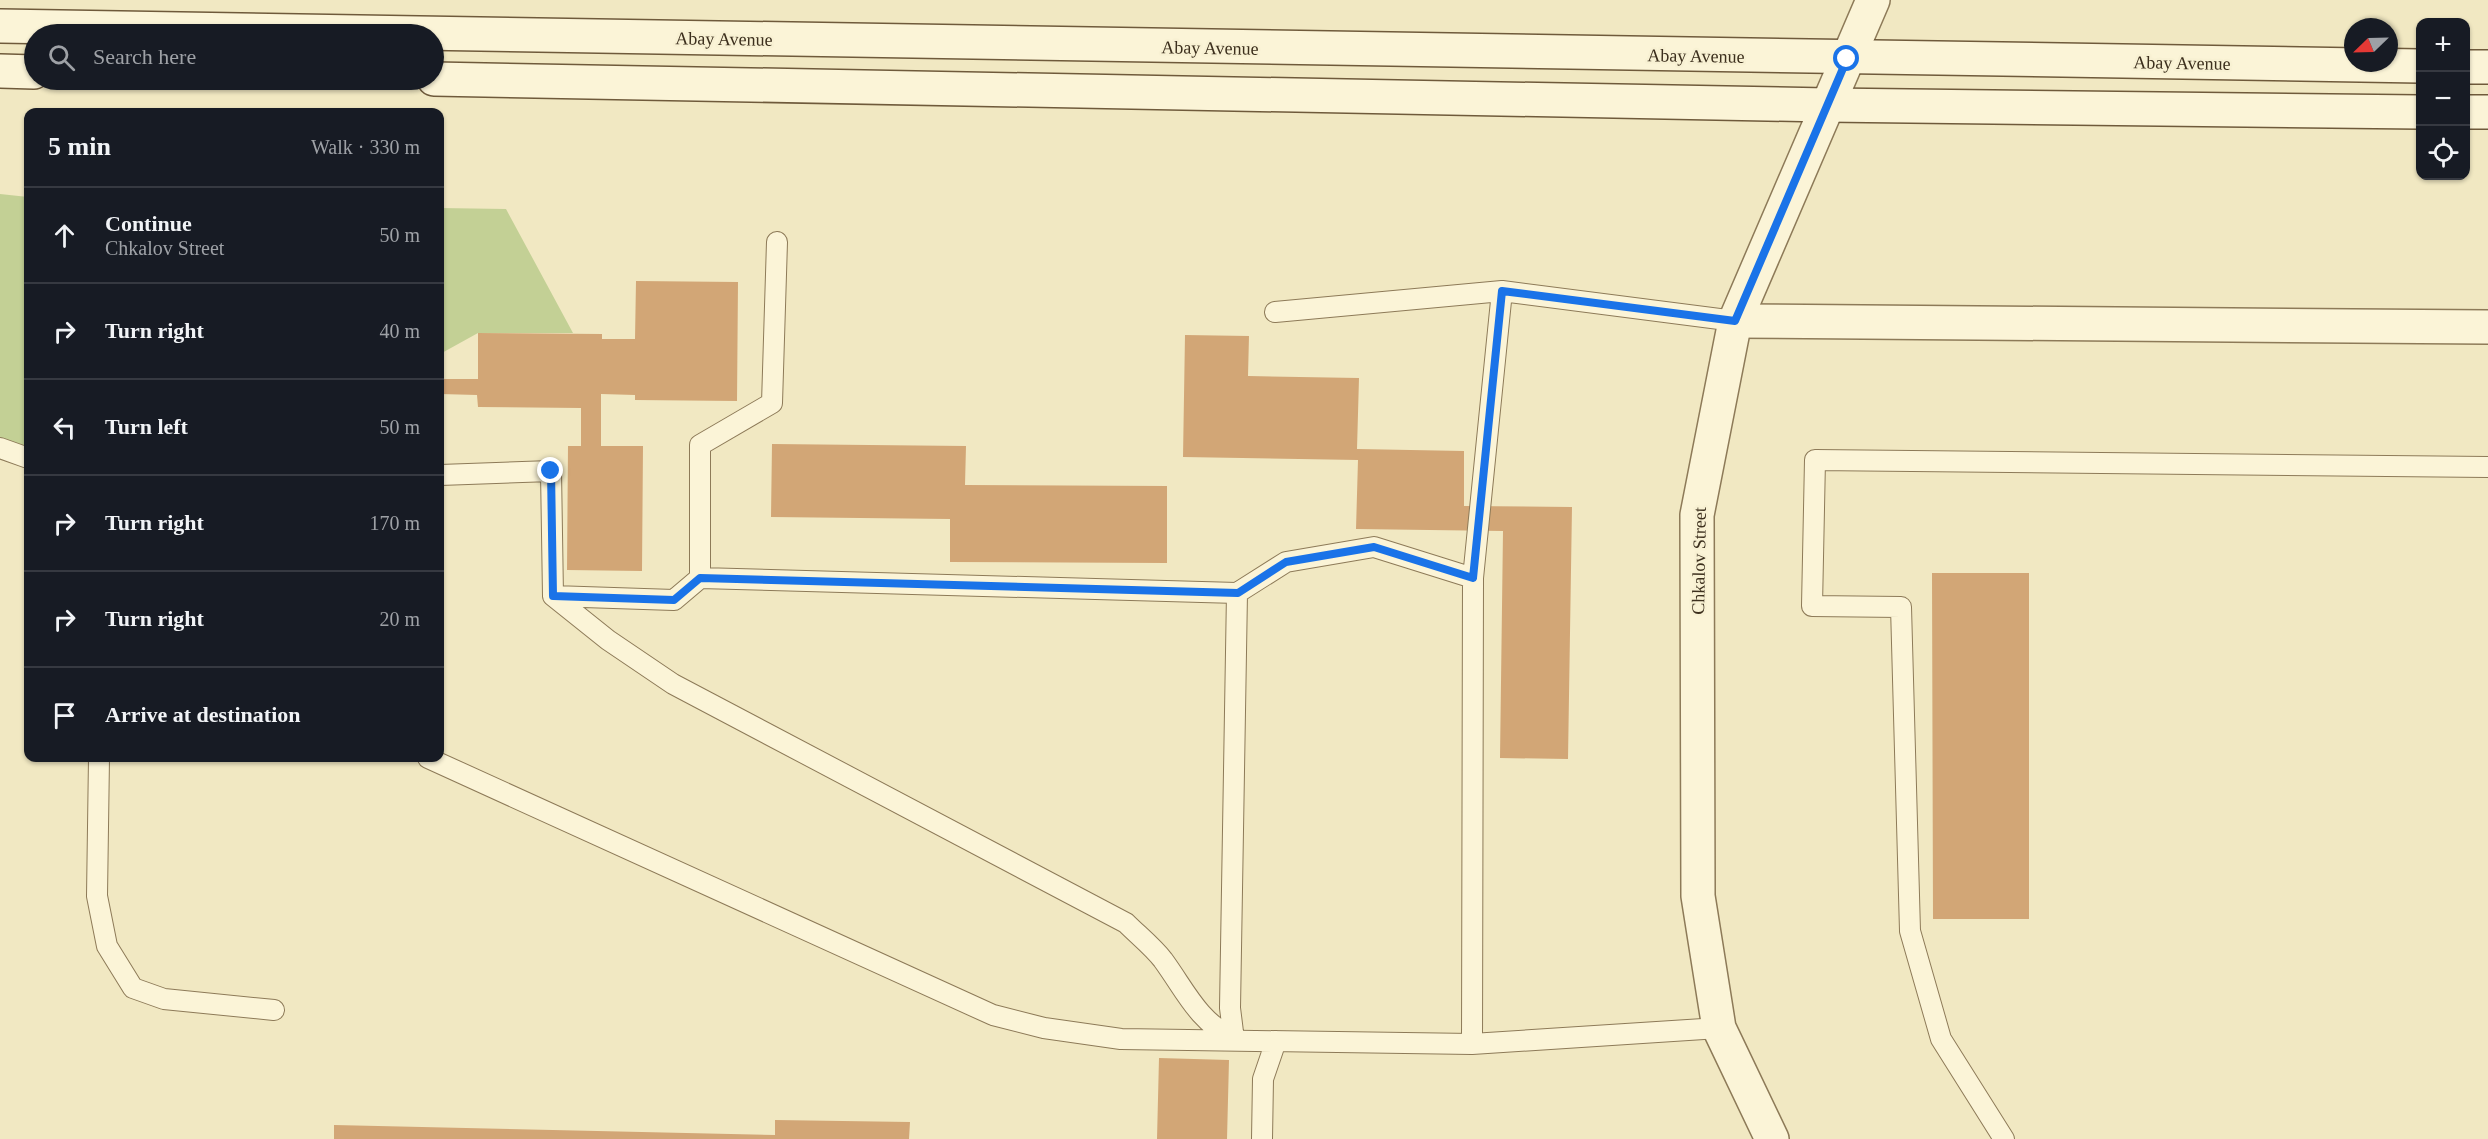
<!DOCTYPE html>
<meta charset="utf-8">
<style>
:root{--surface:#171b24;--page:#242831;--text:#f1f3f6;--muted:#9ea1a6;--line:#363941}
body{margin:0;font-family:Georgia,serif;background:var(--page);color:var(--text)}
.controls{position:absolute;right:18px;top:18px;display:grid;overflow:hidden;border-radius:12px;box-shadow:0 2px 4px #0004}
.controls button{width:54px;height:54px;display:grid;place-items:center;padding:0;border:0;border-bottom:2px solid var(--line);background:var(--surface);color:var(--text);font:30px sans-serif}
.compass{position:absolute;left:2344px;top:18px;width:54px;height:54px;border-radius:50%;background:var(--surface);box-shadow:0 2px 4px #0004;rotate:247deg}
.stop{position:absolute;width:18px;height:18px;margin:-14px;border:4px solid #1a73e8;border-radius:50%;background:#fff}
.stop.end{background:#1a73e8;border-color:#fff;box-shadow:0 2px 6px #0008}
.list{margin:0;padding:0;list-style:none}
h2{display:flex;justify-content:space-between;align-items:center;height:78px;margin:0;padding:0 24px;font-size:26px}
h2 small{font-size:20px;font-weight:400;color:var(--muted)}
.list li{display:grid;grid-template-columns:39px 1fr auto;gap:18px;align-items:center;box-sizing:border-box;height:96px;padding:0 24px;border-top:2px solid var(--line)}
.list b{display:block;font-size:22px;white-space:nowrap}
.list p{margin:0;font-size:20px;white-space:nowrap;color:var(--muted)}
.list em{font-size:20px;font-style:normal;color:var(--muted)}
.icon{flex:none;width:33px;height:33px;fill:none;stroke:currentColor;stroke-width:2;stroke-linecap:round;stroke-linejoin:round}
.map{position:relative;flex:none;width:2488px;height:1139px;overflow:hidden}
.search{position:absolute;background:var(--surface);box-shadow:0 2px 4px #0004;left:24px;top:24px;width:420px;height:66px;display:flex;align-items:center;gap:15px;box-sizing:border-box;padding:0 21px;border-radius:33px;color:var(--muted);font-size:22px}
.panel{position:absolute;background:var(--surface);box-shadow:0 2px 4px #0004;left:24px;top:108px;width:420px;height:654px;border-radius:12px}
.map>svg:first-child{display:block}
.green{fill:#c3d095}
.building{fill:#d2a676}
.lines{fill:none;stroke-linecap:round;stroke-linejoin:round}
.service-casing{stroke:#8d7a58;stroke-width:22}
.minor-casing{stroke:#8d7a58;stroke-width:36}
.tertiary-casing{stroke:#8d7a58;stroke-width:36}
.secondary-casing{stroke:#6f5a3b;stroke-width:36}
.service{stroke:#fbf4d7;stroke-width:20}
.minor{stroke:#fbf4d7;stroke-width:33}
.tertiary{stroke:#fbf4d7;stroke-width:33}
.secondary{stroke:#fbf4d7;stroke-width:33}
.route{stroke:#1a73e8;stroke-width:8}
.labels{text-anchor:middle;stroke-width:5;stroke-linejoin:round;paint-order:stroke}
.street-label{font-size:18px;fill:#3c2f1d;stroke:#f8f1d3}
</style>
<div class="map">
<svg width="2488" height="1139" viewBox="0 0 2488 1139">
<rect width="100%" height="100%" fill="#f1e8c2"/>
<!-- green -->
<path class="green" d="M0,194l28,3v261l-28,-2z
M440,208l66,1 67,124h-95l-38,21z"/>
<!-- building -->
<path class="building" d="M636,281l102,1 -1,119 -102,-1v-5l-34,-1v52h42l-1,125 -75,-1 1,-124h13v-38l-103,-1 -1,-12 -37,-1v-15h38v-46l124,1v5h33z
M1185,335l64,1 -1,40 111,2 -2,71 107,2v55l108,1 -4,252 -68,-1 3,-227 -147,-2 2,-69 -175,-3z
M772,444l194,2 -1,39 202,1v77l-217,-1v-43l-179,-2z
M1932,573h97v346h-96z
M1159,1058l70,2 -2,79h-70z
M775,1120l135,2 -1,17h-575v-14l441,10z"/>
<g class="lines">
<defs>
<path id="service" d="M1275,312l227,-21 233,30
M0,448l28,10
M440,475l111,-4 2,125 121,4 26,-22 537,15 49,-31 88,-15 99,31
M700,578v-133l72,-42 5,-161
M553,596l55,44 65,44 453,239c12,12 27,24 37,37 24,33 33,58 71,80l-4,-32 7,-415
M99,758l-2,138 10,50 26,42 31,11 110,11
M428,758l565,257 51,13 77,11 351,5 247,-16
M1472,1044l1,-466 29,-287
M1262,1139l1,-60 13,-38
M2004,1139l-63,-100 -31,-108 -9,-324 -89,-1 3,-146 673,7"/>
<path id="minor" d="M1735,321l753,6"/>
<path id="tertiary" d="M1772,1139l-53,-111 -21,-132 -1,-381 38,-194 138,-321"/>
<path id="secondary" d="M0,26l2420,40
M2466,67h22
M0,71l34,1
M434,79l1393,26 593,7
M2466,112h22"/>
</defs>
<!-- service casing -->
<use href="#service" class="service-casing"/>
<!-- minor casing -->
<use href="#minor" class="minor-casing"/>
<!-- tertiary casing -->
<use href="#tertiary" class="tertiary-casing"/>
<!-- secondary casing -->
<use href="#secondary" class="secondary-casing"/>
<!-- service -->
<use href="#service" class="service"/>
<!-- minor -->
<use href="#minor" class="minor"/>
<!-- tertiary -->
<use href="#tertiary" class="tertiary"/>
<!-- secondary -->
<use href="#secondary" class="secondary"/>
</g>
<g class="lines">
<!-- route -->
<path class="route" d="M551,471l2,125 121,4 26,-22 538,15 48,-31 88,-15 99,31 29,-287 233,30 112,-262"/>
</g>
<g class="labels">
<!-- street labels -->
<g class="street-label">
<text transform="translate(724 39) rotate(1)" y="6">Abay Avenue</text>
<text transform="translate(1210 48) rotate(1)" y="6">Abay Avenue</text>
<text transform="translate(1696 56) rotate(1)" y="6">Abay Avenue</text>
<text transform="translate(2182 63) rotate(1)" y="6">Abay Avenue</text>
<text transform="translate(1699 561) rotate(-89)" y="6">Chkalov Street</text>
</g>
</g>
</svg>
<div class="controls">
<button>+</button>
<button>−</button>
<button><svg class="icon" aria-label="locate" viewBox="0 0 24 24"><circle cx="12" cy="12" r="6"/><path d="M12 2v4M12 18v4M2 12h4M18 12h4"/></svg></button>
</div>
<svg class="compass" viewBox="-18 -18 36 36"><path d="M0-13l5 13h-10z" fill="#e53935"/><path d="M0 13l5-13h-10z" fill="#9ea1a6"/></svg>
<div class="stop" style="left:1847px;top:59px"></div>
<div class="stop end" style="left:551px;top:471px"></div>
<div class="search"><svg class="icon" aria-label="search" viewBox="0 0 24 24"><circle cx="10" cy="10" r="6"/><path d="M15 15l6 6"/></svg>Search here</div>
<section class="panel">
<h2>5 min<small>Walk · 330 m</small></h2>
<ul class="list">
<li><svg class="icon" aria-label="ahead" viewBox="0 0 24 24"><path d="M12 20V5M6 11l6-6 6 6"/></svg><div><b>Continue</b><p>Chkalov Street</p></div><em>50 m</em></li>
<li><svg class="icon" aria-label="right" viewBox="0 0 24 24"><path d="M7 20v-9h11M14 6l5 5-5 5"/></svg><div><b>Turn right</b></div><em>40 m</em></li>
<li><svg class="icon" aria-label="left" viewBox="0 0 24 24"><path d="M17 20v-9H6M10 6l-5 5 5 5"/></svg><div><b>Turn left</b></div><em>50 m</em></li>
<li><svg class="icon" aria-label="right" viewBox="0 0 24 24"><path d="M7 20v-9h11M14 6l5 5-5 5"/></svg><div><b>Turn right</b></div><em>170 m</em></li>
<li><svg class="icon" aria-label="right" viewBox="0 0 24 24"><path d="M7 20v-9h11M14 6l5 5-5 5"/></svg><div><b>Turn right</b></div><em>20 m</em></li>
<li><svg class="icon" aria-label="arrive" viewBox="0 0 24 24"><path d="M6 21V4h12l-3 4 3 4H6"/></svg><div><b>Arrive at destination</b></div></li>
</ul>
</section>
</div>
